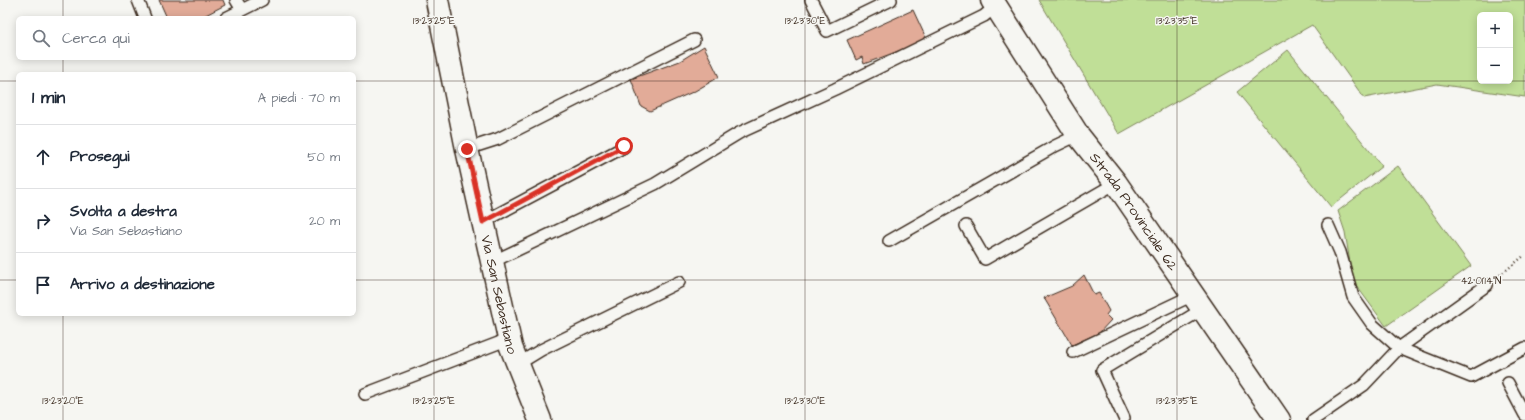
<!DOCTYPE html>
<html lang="it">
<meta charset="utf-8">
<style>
:root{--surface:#fff;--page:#f2f2f3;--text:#1f2937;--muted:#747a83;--line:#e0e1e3}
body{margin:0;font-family:"Architects Daughter",sans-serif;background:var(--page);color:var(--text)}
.controls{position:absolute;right:12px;top:12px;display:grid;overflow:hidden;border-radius:6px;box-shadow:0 2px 10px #0003}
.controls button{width:36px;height:36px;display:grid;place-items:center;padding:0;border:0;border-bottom:1px solid var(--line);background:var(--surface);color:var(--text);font:20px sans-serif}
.stop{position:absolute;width:12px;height:12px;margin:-9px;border:3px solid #d93025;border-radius:50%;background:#fff}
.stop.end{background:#d93025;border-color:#fff;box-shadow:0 1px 4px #0008}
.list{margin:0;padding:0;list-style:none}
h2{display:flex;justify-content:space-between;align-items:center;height:52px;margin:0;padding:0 16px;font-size:17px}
h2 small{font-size:13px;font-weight:400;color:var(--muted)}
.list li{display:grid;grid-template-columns:26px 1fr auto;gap:12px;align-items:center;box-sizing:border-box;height:64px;padding:0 16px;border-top:1px solid var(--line)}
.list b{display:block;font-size:15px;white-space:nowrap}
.list p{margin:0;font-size:13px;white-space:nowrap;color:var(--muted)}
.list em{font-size:13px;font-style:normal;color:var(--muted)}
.icon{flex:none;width:22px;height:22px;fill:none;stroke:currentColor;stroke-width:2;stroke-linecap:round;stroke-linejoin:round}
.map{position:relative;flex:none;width:1525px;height:420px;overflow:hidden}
.search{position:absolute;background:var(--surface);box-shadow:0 2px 10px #0003;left:16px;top:16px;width:340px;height:44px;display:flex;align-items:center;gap:10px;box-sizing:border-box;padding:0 14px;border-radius:6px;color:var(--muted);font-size:15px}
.panel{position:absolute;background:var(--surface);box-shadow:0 2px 10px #0003;left:16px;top:72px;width:340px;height:244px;border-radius:6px}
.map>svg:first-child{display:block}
.green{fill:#c0df97;stroke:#7e845a;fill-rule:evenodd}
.building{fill:#e2ab98;stroke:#3b2a1e}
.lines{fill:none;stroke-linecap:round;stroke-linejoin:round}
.lane-casing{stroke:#3b2a1e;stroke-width:14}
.secondary-casing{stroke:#3b2a1e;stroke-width:25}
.path{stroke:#3b2a1e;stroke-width:2.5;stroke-dasharray:1 3;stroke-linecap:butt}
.lane{stroke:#f6f6f2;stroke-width:11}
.secondary{stroke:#f6f6f2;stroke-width:22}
.route{stroke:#d93025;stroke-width:5}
.ticks{fill:none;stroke:#3b2a1e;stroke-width:1;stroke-opacity:0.45}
.labels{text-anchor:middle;stroke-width:3;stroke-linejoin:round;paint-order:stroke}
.street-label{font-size:14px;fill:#3b2a1e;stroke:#f6f6f2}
.ticks-label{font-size:10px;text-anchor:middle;fill:#3b2a1e;stroke:#f6f6f2;stroke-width:3;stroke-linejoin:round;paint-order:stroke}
</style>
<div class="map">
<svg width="1525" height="420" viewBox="0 0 1525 420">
<rect width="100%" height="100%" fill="#f6f6f2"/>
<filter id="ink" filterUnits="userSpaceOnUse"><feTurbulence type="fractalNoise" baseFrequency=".025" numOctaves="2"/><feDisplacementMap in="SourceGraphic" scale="8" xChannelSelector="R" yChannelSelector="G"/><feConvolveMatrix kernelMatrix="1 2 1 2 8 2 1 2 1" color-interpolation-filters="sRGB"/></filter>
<g filter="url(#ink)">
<!-- green -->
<path class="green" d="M1039,0h486v97l-88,-13 -73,14 -52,-73 -193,109zM1480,15h30v66h-30z
M1288,50l94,116 -51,41 -94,-115z
M1398,166l73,100 -85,60 -33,-45 -8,-49 -7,-21z"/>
<!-- building -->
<path class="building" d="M159,0h64l2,5 -25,13h-33z
M913,10l13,28 -17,9 -45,17 -2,-7 -6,3 -9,-20z
M704,46l15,31 -24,14 -45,20 -9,-5 -10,-27 49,-18z
M1084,275l10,20 5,-2 10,18 -3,4 5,5 -12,13 -27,12 -28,-47 28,-12z"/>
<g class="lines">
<defs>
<path id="lane" d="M138,0l7,18
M236,0l6,10
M811,0l16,31 64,-31
M226,18l36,-18
M467,149l31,-10 196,-99
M483,222l141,-75
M1328,225l12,27 13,45 19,27 27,24 72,29 54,-29
M966,226l19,33 131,-76
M889,241l166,-95 23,-11
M492,262l163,-78 84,-51 96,-44 149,-73 12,-10
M1073,352l120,-57
M518,364l23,-14 138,-68
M1508,383l17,32
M365,394l144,-55
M1124,418l-22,-48 101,-61
M1313,420l51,-35 35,-37 88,-63"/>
<g id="secondary">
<path id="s1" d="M437,0l30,149 44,198 29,73"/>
<path id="s2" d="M992,0l86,135 38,48 163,237"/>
</g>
</defs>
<!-- lane casing -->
<use href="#lane" class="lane-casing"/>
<!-- secondary casing -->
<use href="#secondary" class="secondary-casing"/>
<!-- path -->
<path class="path" d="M1500,275l25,-20"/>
<!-- lane -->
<use href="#lane" class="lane"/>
<!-- secondary -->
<use href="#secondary" class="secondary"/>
</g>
</g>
<g class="lines" filter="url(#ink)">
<!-- route -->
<path class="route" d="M467,149l16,73 141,-76"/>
</g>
<!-- ticks -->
<path class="ticks" d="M63,0v18M434,0v420M805,0v420M1177,0v420M63,58v16M0,81h18M354,81h1126M1510,81h15M0,280h18M354,280h1171M63,314v106"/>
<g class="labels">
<!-- street labels -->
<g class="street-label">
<text dy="5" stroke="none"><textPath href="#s2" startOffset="255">Strada Provinciale 62</textPath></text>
<text dy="5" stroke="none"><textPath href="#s1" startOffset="301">Via San Sebastiano</textPath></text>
</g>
</g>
<g class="ticks-label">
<text x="434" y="24">13°23'25"E</text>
<text x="805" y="24">13°23'30"E</text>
<text x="1177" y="24">13°23'35"E</text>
<text x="1481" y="284">42°01'14"N</text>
<text x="63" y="404">13°23'20"E</text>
<text x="434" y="404">13°23'25"E</text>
<text x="805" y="404">13°23'30"E</text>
<text x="1177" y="404">13°23'35"E</text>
</g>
</svg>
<div class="controls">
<button>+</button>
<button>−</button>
</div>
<div class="stop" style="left:624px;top:146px"></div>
<div class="stop end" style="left:467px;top:149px"></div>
<div class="search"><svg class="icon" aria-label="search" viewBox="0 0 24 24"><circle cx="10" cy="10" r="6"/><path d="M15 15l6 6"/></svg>Cerca qui</div>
<section class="panel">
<h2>1 min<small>A piedi · 70 m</small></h2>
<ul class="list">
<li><svg class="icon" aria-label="ahead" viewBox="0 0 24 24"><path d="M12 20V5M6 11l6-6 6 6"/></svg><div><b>Prosegui</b></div><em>50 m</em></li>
<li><svg class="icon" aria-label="right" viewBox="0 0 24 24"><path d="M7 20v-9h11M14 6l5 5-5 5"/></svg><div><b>Svolta a destra</b><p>Via San Sebastiano</p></div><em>20 m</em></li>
<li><svg class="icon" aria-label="arrive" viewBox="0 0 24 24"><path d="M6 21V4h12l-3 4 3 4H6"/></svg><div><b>Arrivo a destinazione</b></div></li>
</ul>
</section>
</div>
